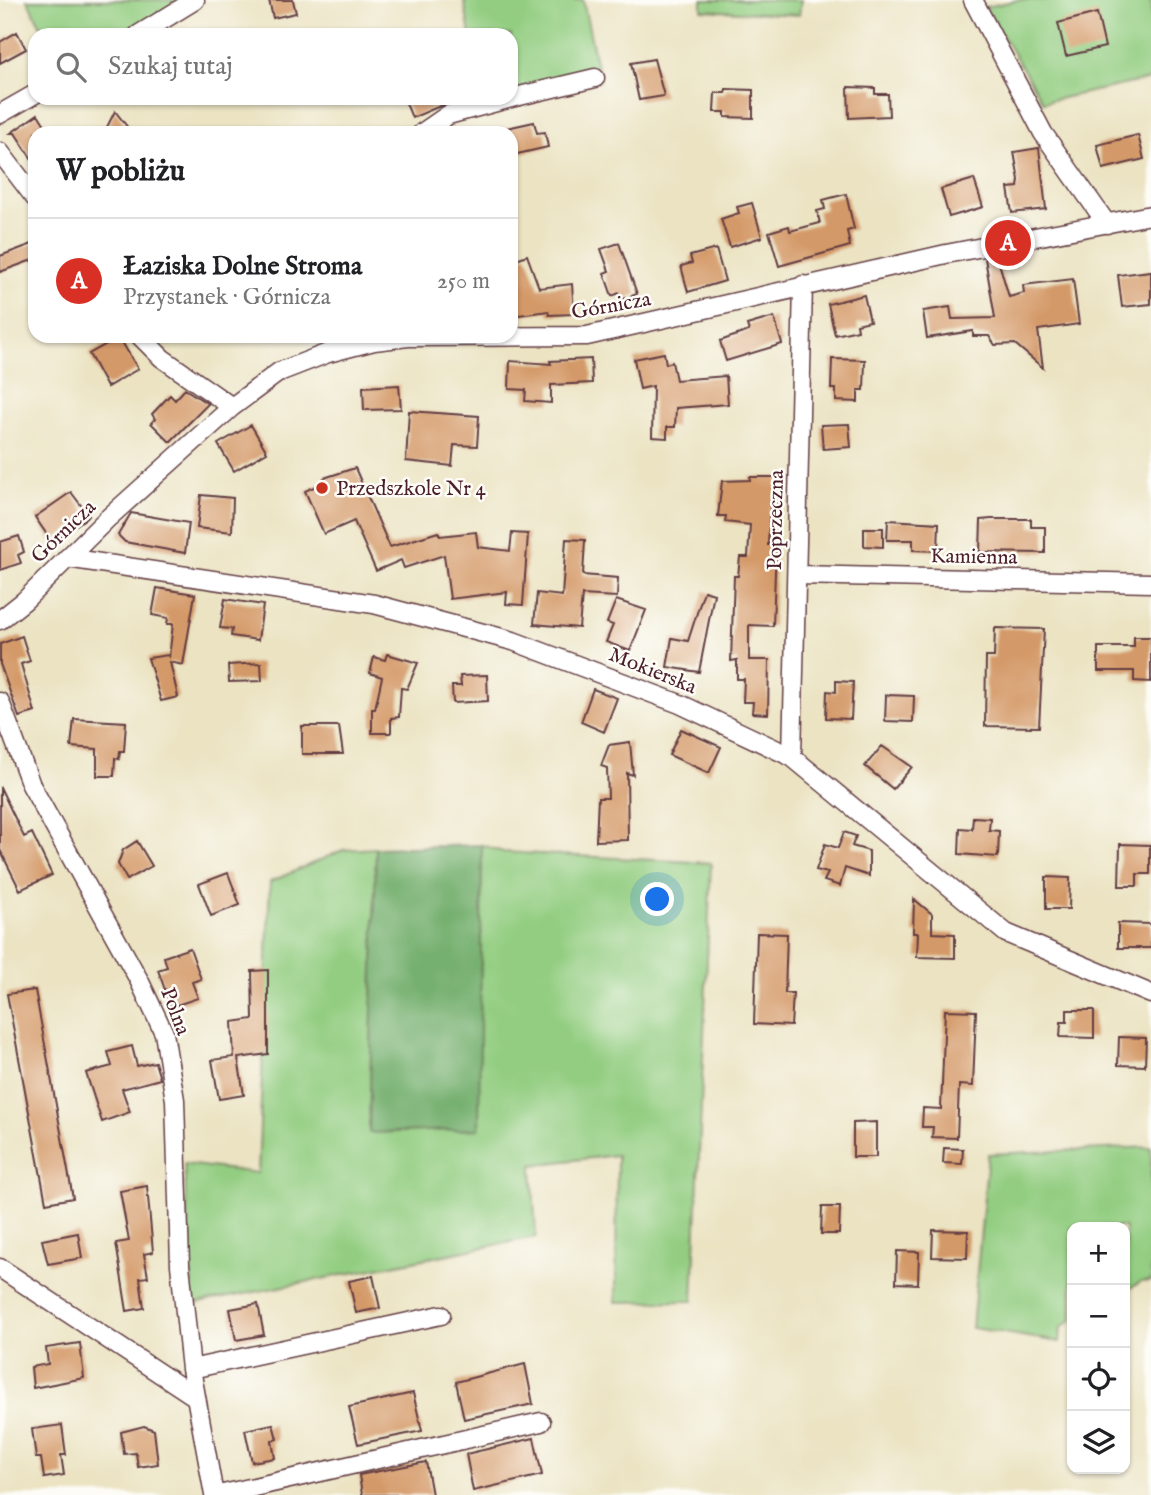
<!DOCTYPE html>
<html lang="pl">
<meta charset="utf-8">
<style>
:root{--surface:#fff;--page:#f2f2f2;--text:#202124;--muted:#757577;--line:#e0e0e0;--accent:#d93025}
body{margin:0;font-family:"IM FELL English",serif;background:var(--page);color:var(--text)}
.controls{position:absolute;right:21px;bottom:21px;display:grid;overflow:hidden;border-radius:14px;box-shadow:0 2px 5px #0004}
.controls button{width:63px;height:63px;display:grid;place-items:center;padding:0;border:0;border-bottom:2px solid var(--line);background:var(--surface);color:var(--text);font:35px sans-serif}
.you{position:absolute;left:658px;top:900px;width:24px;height:24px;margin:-18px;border:5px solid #fff;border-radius:50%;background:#1a73e8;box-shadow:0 0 0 10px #1a73e833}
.badge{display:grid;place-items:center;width:46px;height:46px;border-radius:50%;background:var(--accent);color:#fff;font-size:23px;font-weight:700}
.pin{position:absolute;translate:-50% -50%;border:4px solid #fff;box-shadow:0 2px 7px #0006}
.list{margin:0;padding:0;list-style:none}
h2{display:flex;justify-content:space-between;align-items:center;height:91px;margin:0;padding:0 28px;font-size:30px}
h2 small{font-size:23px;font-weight:400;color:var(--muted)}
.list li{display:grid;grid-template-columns:46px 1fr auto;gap:21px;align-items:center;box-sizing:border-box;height:126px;padding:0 28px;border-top:2px solid var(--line)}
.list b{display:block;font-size:26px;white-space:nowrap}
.list p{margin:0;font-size:23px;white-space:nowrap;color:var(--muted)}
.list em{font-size:23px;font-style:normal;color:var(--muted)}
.icon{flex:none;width:38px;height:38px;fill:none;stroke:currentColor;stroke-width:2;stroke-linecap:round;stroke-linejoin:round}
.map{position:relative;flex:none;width:1151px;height:1495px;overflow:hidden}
.search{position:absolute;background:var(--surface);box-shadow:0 2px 5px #0004;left:28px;top:28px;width:490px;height:77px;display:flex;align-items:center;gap:18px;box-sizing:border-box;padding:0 24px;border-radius:21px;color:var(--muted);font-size:26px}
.panel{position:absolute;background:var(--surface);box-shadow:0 2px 5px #0004;left:28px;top:126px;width:490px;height:217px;border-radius:21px}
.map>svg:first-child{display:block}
.green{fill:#93cd81;stroke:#6e7656;stroke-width:2}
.forest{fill:#76b06f;stroke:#60684d;stroke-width:2}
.building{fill:#d49968}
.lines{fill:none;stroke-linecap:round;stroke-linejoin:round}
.minor-casing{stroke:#623c42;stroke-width:21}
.minor{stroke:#fff;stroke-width:18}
.poi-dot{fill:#c8321e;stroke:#fdfcf7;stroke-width:2.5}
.labels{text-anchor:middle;stroke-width:5;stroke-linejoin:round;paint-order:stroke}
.street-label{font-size:21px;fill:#4a1f2b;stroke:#fdfcf7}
.poi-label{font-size:21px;fill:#4a1f2b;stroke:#fdfcf7;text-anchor:start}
</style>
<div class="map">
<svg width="1151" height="1495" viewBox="0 0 1151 1495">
<rect width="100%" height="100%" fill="#fdfcf7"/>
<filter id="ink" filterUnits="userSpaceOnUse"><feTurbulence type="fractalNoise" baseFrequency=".0143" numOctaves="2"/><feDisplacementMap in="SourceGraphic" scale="14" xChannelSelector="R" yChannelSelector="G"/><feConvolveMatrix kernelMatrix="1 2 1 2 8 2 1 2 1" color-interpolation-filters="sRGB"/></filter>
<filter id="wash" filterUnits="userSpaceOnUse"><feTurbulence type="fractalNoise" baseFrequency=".00686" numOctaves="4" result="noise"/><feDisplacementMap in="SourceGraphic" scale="28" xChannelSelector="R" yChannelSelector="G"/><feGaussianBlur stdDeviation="1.57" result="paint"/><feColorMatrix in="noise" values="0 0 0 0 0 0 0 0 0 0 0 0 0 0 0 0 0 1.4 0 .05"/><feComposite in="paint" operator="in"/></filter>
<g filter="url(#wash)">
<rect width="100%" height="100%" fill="#ebe3c2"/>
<!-- green -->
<path class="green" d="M27,0h163l-62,35h-82z
M464,0h119l17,81 -89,17v-63h-41z
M702,0h99l-2,15 -97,-5z
M1018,0h133v79l-108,23 -58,-95z
M482,845l21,7 208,11 -18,438 -77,1 1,-147 -85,10 4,72 -343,67 -9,-140 74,9 12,-291 73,-32 33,-2 -7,285 109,-4z
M1151,1147v134l-10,1 -16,9v-64h-53v93l-11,7 -1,15 -88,-14 16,-174z"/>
<!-- forest -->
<path class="forest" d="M482,845l-3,284 -110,4 7,-285z"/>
<g id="blocks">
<!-- building -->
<path class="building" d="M269,0h24l3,13 -23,5z
M1097,13l8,34 -39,9 -8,-33z
M17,32l9,17 -26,14v-21z
M654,59l10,37 -25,4 -8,-37z
M848,87l27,1v6h13l1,22 -40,2z
M726,89l27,1v28l-28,-1v-5h-11l1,-19h10z
M404,98h55l-47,20z
M115,111l17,22h-28z
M38,114l12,19h-15v31l-20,-31h-4z
M534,122l3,11 8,-1 3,15 -35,8 -2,-22 -4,-5z
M1138,135l6,24 -41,10 -6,-24z
M1039,148l7,61 -34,4 -4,-25 10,-1 1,-7 -5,-28z
M974,179l9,28 -34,10 -8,-28z
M846,194l8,35 -7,2 3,15 -71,20 -10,-34 20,-6 1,5 30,-8 -3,-12 8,-2 -2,-9z
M752,203l10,34 -32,10 -9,-28 18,-6 -2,-6z
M35,243v16l-35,13v-16z
M619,243l18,51 -16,6 -2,-7 -7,3 -8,-23 5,-2 -8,-22z
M716,249l9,32 -37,11 -7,-26 11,-3 -2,-7z
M527,255l12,33 33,-4 2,30 -25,1 -1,-4 -37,5v-55z
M997,256l12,41 15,-4 -1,-8 50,-6 6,45 -41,6 5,38 -28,-24 -20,1 -6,-9h-16v-5l-46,7 -4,-27 27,-4 2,12 43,-1 -10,-60z
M1151,271v33l-29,3 -4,-32z
M864,295l6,26 -13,3 1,6 -23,5 -7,-31z
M774,317l8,27 -56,17 -6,-20 29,-10 -2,-6z
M119,337l19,32 -31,18 -18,-33z
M664,353l2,11 6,-2 4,18 50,-4 2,28 -52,4 -1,19h-8v11l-15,-1 1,-51 -13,3 -6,-30z
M591,359l1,24 -41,2v18l-26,-2 1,-11 -17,-1 1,-28 41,3 -1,-3z
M832,359l33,1 -1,30h-6v12l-22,-1v-12h-5z
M399,385l2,24 -37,1 -1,-23z
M185,389l23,15 -38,38 -19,-19 4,-4 -3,-5 18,-19 5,5z
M409,411l70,5 -2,30 -23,-1 -2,21 -46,-5z
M849,424l2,23 -28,2 -2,-24z
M251,425l16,27 -33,19 -16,-27z
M355,468l35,79 48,-15 2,4 36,-4 2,15 32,4 2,-18 16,1 -5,71 -17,-1 1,-12 -57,7 -6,-44 -40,13 -3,-8 -25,11 -22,-50 -30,13 -19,-43 20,-9 -1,-4z
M750,477h28l-1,31 -7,-1 -2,38h8l-3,81 -24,-1v35h20l-1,54 -16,-1 1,-11h-10l1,-23h-7v-19l-6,1 3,-85h4l2,-19h8l2,-32 -25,-3 1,-6h-8l4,-35 28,-1z
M71,492l18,24 -37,26 -17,-25z
M201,495l32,3 -1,34 -35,-4z
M131,513l58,10 -4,30 -60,-11 -7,-7z
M991,519h40v8h14v26l-65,-1 1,-32z
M888,520l51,3 -1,28 -25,-1v-10h-26z
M864,528h19v19l-19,-1z
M19,536l5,16 -6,3 3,8 -21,7v-28z
M566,539l19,1 -2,35 35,3 -1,19 -35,-2 -3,33 -45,-4 3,-31 25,3z
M157,588l38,6 -12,71 -13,-3 8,35 -17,4 -13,-43 20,-3 1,3 4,-34h-6l1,-6 -16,-3z
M704,591l10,3 -15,78 -32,-5 5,-29 16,3z
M225,599l38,6 -5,35 -27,-4 1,-7 -12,-1z
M616,600l30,10 -16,41 -24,-9 7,-17 -6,-2z
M995,628l49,1 -5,98 -54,-1 1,-69h8z
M22,636l8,25 -9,3 14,48 -16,5 -19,-53v-20z
M1134,637h17v45l-17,-1v-10h-36v-24h36z
M387,654l31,9 -11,26 -6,-1 -2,29 -8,1v15h-19v-24h3l7,-32 -12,-4 4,-16 11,3z
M261,663l1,18 -33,1 -1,-17z
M487,675l1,26 -35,2 -1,-17h9l-1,-10z
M836,681l17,1 -2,37 -25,-1 1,-27 9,1z
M593,689l24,9 -13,34 -23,-10z
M886,695l28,1 -1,26 -28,-1z
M74,719l52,3 -2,29h-4l-1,8 -4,-1 -1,18h-17v-27l-26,-2z
M302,726h37l4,28h-41z
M681,729l40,18 -12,26 -40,-18z
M630,742l3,33 -6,-2 1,67 -32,1 2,-43h10l-1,-30 -6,-2 8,-21z
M882,746l30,21 -19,22 -28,-23z
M0,787l24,50 8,-4 20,42 -32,15 -20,-40z
M973,817l17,1 -1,12 10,1 -1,26 -39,-3 1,-26 12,1z
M844,832l12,4 -4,10 17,5v25l-24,-8 -5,18 -16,-5 4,-8 -12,-3 9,-26 13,4z
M137,841l15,25 -25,14 -9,-16 5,-14z
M1120,844l30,1v29h-13v12h-18z
M228,873l12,32 -29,11 -12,-32z
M1046,877l24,1 -1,31h-23z
M914,899l18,15v19l23,1v24l-38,-1 1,-24h-5z
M1118,923l33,1v24h-33z
M757,933l30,1 -2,59h8l-2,33 -37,-2z
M190,948l11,31 -9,3 6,16 -27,9 -13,-37 9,-3 -3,-10z
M268,970v84l-30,4 6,37 -25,4 -7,-39 22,-3 -2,-35 21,-3 -1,-48z
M35,990l38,208 -27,5 -39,-209z
M945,1010l31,1 -3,75 -14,-1 -2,53 -25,-1 1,-10h-11l1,-19 18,1z
M1067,1010h27v28l-34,-1 1,-15h6z
M1119,1037l27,1 -1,28 -27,-1z
M132,1046l5,20 18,-4 5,17 -38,10 8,23 -28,10 -16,-49 26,-7 -4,-14z
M876,1122v35h-23v-34z
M944,1148l19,1 -1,15 -19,-1z
M147,1186l6,66 -9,2 4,23 -8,1 4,30 -17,3 -11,-68 13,-2 -9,-50z
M822,1207h18l-1,27h-18z
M933,1230l35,1 -1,27 -35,-1z
M78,1233l4,25 -34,6 -6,-24z
M897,1251l22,1 -1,32 -22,-1z
M373,1276l7,32 -24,5 -7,-32z
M258,1304l6,31 -28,5 -6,-31z
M80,1343l4,35 -51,10 -2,-21 17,-3 -2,-16z
M525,1364l8,40 -69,15 -8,-37z
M413,1393l9,38 -64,13 -9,-37z
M273,1424l4,15 -5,2 3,17 -23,4 -7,-32z
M62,1425l4,30h-5l3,20 -20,3 -3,-20h-5l-4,-29z
M144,1426l10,4 4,34 -20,3 -2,-14 -12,1 -3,-22z
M534,1438l8,37 -69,16 -7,-37z
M426,1462l6,33h-70l-3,-20z"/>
</g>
</g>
<g filter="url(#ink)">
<use href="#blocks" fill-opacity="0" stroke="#623c42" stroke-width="2"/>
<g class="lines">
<defs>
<path id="minor" d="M973,0l70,133 64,91
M138,35l57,-35
M511,98l84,-20
M0,114l35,-20
M422,133l26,-18 63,-17
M0,152l35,46
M140,336l22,22 70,49
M67,558l307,46 139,37 167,63 112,53 214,176 145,61
M797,575l354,8
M0,620l24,-19 83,-82 125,-112 47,-35 49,-19 46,-12 34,-4 179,-1 359,-82 205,-39
M0,702l31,83 108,195 25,53 11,67 5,165 11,104 23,126
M792,757l11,-472
M0,1268l194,128
M191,1369l250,-54
M219,1495l322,-73"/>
</defs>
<!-- minor casing -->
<use href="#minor" class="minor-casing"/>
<!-- minor -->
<use href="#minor" class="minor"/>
</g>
</g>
<!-- markers -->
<circle class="poi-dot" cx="322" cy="488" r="7"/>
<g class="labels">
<!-- street labels -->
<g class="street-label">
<text transform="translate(611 305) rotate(-10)" y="7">Górnicza</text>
<text transform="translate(775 520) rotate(-89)" y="7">Poprzeczna</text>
<text transform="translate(63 531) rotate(-44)" y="7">Górnicza</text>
<text transform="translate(974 556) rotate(1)" y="7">Kamienna</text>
<text transform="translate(653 670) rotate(22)" y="7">Mokierska</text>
<text transform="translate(176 1011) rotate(69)" y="7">Polna</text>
</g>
<!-- poi labels -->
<g class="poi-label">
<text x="336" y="495">Przedszkole Nr 4</text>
</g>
</g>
</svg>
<div class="controls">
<button>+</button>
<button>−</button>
<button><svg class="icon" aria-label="locate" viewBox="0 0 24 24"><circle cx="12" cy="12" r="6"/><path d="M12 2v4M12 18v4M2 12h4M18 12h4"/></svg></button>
<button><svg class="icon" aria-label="layers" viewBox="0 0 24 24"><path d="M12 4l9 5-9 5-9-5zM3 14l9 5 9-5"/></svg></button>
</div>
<div class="you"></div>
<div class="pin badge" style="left:1008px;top:243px">A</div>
<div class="search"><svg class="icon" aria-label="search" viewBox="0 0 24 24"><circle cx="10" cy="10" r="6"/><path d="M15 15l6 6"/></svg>Szukaj tutaj</div>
<section class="panel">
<h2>W pobliżu<small></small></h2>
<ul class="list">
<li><span class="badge">A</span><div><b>Łaziska Dolne Stroma</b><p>Przystanek · Górnicza</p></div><em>250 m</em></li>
</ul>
</section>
</div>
